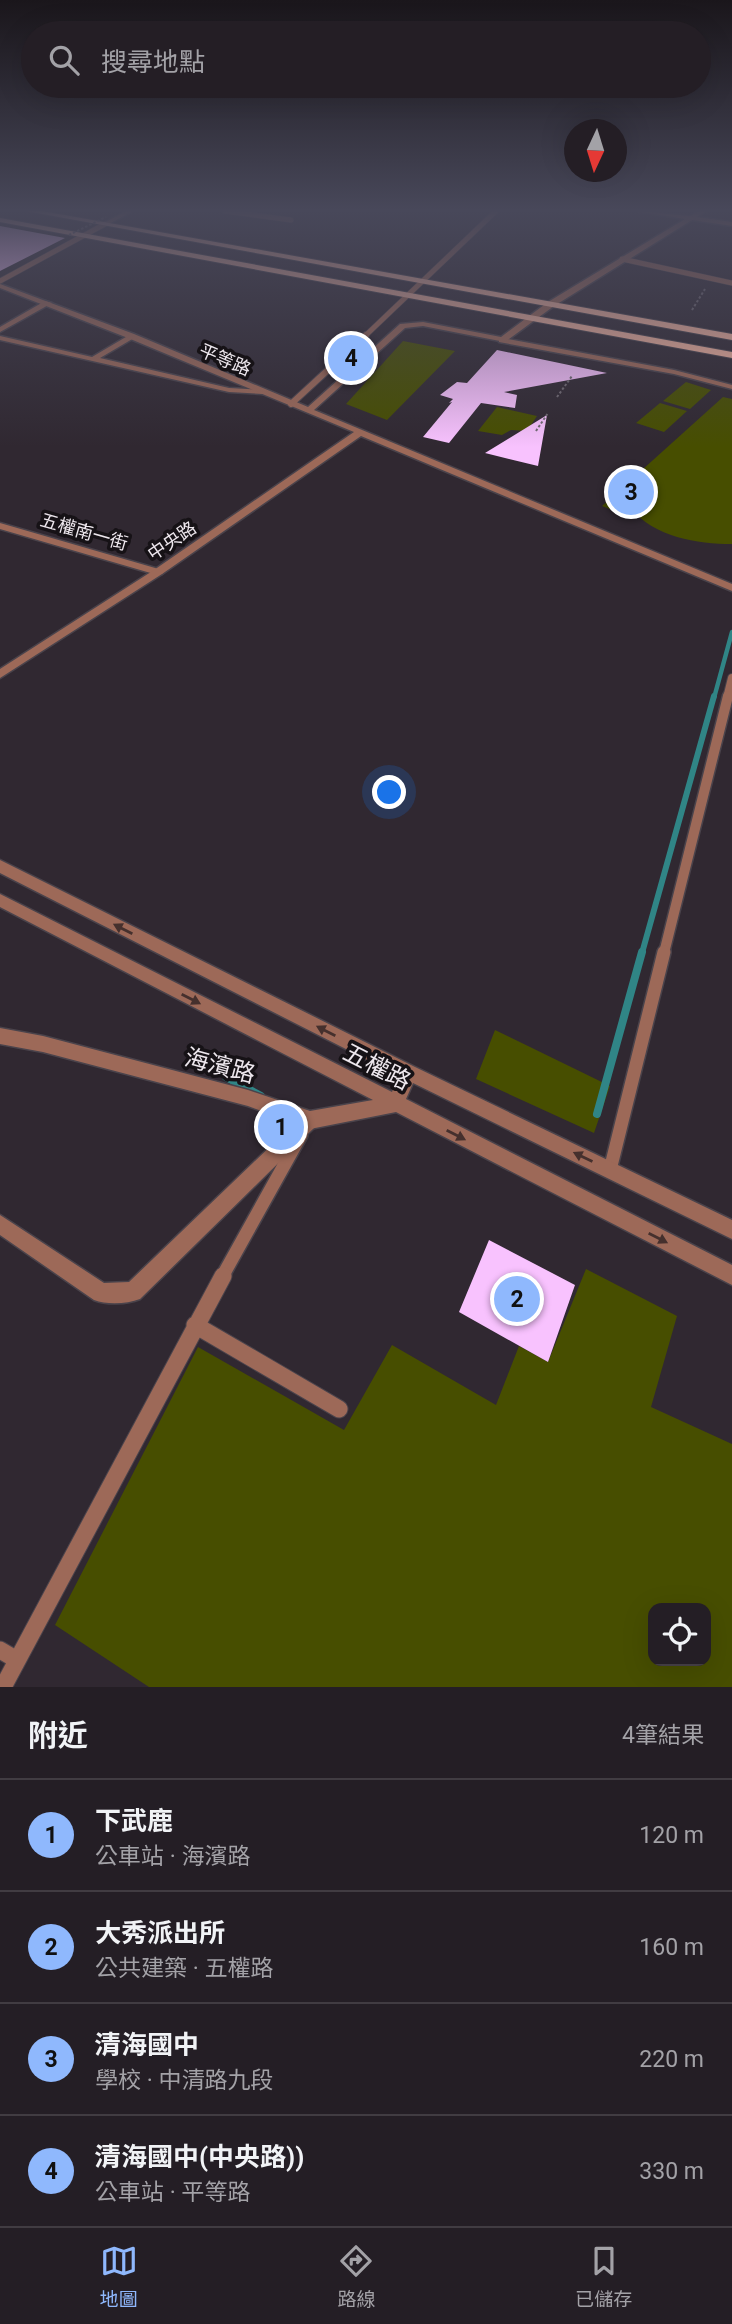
<!DOCTYPE html>
<html lang="zh-TW">
<meta charset="utf-8">
<style>
:root{--surface:#241e25;--page:#302b32;--text:#f1f3f6;--muted:#a3a2a7;--line:#413c42;--accent:#8fb8fd}
body{margin:0;font-family:Roboto,"Noto Sans TC",sans-serif;background:var(--page);color:var(--text)}
.controls{position:absolute;right:21px;bottom:21px;display:grid;overflow:hidden;border-radius:14px;box-shadow:0 7px 28px #0002}
.controls button{width:63px;height:63px;display:grid;place-items:center;padding:0;border:0;border-bottom:2px solid var(--line);background:var(--surface);color:var(--text);font:35px sans-serif}
.compass{position:absolute;left:564px;top:119px;width:63px;height:63px;border-radius:50%;background:var(--surface);box-shadow:0 7px 28px #0002;rotate:184deg}
.you{position:absolute;left:390px;top:793px;width:24px;height:24px;margin:-18px;border:5px solid #fff;border-radius:50%;background:#1a73e8;box-shadow:0 0 0 10px #1a73e833}
.badge{display:grid;place-items:center;width:46px;height:46px;border-radius:50%;background:var(--accent);color:#111;font-size:23px;font-weight:700}
.pin{position:absolute;translate:-50% -50%;border:4px solid #fff;box-shadow:0 2px 7px #0006}
.list{margin:0;padding:0;list-style:none}
h2{display:flex;justify-content:space-between;align-items:center;height:91px;margin:0;padding:0 28px;font-size:30px}
h2 small{font-size:23px;font-weight:400;color:var(--muted)}
.list li{display:grid;grid-template-columns:46px 1fr auto;gap:21px;align-items:center;box-sizing:border-box;height:112px;padding:0 28px;border-top:2px solid var(--line)}
.list b{display:block;font-size:26px;white-space:nowrap}
.list p{margin:0;font-size:23px;white-space:nowrap;color:var(--muted)}
.list em{font-size:23px;font-style:normal;color:var(--muted)}
.icon{flex:none;width:38px;height:38px;fill:none;stroke:currentColor;stroke-width:2;stroke-linecap:round;stroke-linejoin:round}
.map{position:relative;flex:none;width:732px;height:1687px;overflow:hidden}
.search{position:absolute;background:var(--surface);box-shadow:0 7px 28px #0002;left:21px;right:21px;top:21px;height:77px;display:flex;align-items:center;gap:18px;box-sizing:border-box;padding:0 24px;border-radius:38px;color:var(--muted);font-size:26px}
.sheet{height:539px;background:var(--surface)}
nav{display:flex;justify-content:space-around;align-items:center;box-sizing:border-box;height:98px;border-top:2px solid var(--line);background:var(--surface);font-size:19px;color:var(--muted)}
nav a{display:grid;justify-items:center;gap:4px}
nav .on{color:var(--accent)}
.map>svg:first-child{display:block}
.green{fill:#474e00;fill-rule:evenodd}
.lines{fill:none;stroke-linecap:round;stroke-linejoin:round}
.stream-far2{stroke:#308586;stroke-width:4.5}
.stream-far1{stroke:#308586;stroke-width:6}
.stream{stroke:#308586;stroke-width:8}
.building{fill:#f8c2fe}
.service-far5-casing{stroke:#4a434b;stroke-width:6}
.service-far4-casing{stroke:#4a434b;stroke-width:8}
.service-far3-casing{stroke:#4a434b;stroke-width:10}
.service-far2-casing{stroke:#4a434b;stroke-width:13}
.service-far1-casing{stroke:#4a434b;stroke-width:16}
.service-casing{stroke:#4a434b;stroke-width:19}
.minor-casing{stroke:#4a434b;stroke-width:3}
.tertiary-casing{stroke:#4a434b;stroke-width:3}
.primary-casing{stroke:#4a434b;stroke-width:2}
.path{stroke:#716a72;stroke-width:2;stroke-dasharray:2.5 2;stroke-linecap:butt}
.service-far5{stroke:#9d6958;stroke-width:5}
.service-far4{stroke:#9d6958;stroke-width:6}
.service-far3{stroke:#9d6958;stroke-width:8}
.service-far2{stroke:#9d6958;stroke-width:10}
.service-far1{stroke:#9d6958;stroke-width:13}
.service{stroke:#9d6958;stroke-width:17}
.minor{fill:#9d6958;fill-rule:evenodd}
.tertiary{fill:#9d6958;fill-rule:evenodd}
.primary{fill:#f5b49e;fill-rule:evenodd}
.path-bridge{stroke:#716a72;stroke-width:2;stroke-dasharray:2.5 2;stroke-linecap:butt}
.oneway{fill:#45302d}
.labels{text-anchor:middle;stroke-width:7;stroke-linejoin:round;paint-order:stroke}
.far-street-label{font-size:18px;fill:#ede7ed;stroke:#161216}
.near-street-label{font-size:24px;fill:#ede7ed;stroke:#161216}
</style>
<div class="map">
<svg width="732" height="1687" viewBox="0 0 732 1687">
<rect width="100%" height="100%" fill="#302831"/>
<!-- green -->
<path class="green" d="M403,341l52,10 -68,69 -41,-16z
M686,382l25,8 -21,19 -27,-8z
M723,397l9,2v145c-35,0 -79,-7 -102,-37l-8,7 -20,-8z
M660,403l27,8 -23,21 -28,-9z
M497,407l40,9 -10,15 -16,-1 -9,5 -24,-4z
M495,1030l115,56 -16,47 -118,-54z
M586,1269l91,47 -26,91 81,37v243h-583l-94,-62 143,-278 146,83 48,-85 104,60 23,-59 29,16zM653,1608h53v53h-53z"/>
<g class="lines">
<!-- stream-far2 -->
<path class="stream-far2" d="M714,698l18,-66"/>
<!-- stream-far1 -->
<path class="stream-far1" d="M642,953l72,-257"/>
<!-- stream -->
<path class="stream" d="M226,1077l35,19
M597,1114l45,-162"/>
</g>
<!-- building -->
<path class="building" d="M0,226l65,12 -65,33z
M497,350l110,23 -103,19 13,3 -2,13 -34,-5 -32,40 -26,-6 29,-35 -3,1 4,-4 -13,-4 17,-13 10,1z
M547,415l-9,51 -53,-13z
M489,1240l86,45 -27,77 -89,-50z"/>
<g class="lines">
<defs>
<path id="service-far5" d="M225,211l66,9
M622,259l110,24
M0,281l105,-57
M364,337l132,-126"/>
<path id="service-far4" d="M291,404l75,-69"/>
<path id="service-far3" d="M727,698l5,-20"/>
<path id="service-far2" d="M664,953l64,-257"/>
<path id="service-far1" d="M610,1170l54,-218
M222,1277l79,-142"/>
<path id="service" d="M195,1325l144,84
M0,1650l17,10
M3,1687l220,-411"/>
<path id="minor" d="M126,211h7l-26,14 -5,-1z
M45,301l7,2 -52,29v-5z
M131,334h3v4l-34,20 129,30 34,2 4,2 -4,2 -34,-2 -229,-52v-4l92,21z
M502,338l172,32 58,15v4l-58,-15 -175,-32v-4z
M0,523l162,47 1,2 -1,2h-8l-154,-45z
M310,1111l6,3 3,6 -3,6 -176,173c-13,5 -33,6 -46,1l-94,-65v-20l104,68 25,-1 175,-168z"/>
<path id="tertiary" d="M636,211l54,5 9,-5h7l-9,6 35,5v4l-40,-6 -138,86 -49,36 -82,-16 -18,2 -91,82 418,174v7l-371,-155 -199,138 -162,104v-9l154,-99 200,-138 -226,-94 -128,-50v-4l134,50 174,73 92,-83 23,-2 78,15 47,-35 137,-83z
M0,860l415,207 317,153v19l-319,-156 -7,16 326,166v20l-336,-173 -86,17 -62,-23 -205,-54 -43,-8v-16l43,8 205,54 62,21 63,-11 -373,-193v-13l392,198 7,-16 -399,-203z"/>
<path id="primary" d="M26,211h16l690,123v6z
M0,218l732,134v6l-732,-136z"/>
</defs>
<!-- service-far5 casing -->
<use href="#service-far5" class="service-far5-casing"/>
<!-- service-far4 casing -->
<use href="#service-far4" class="service-far4-casing"/>
<!-- service-far3 casing -->
<use href="#service-far3" class="service-far3-casing"/>
<!-- service-far2 casing -->
<use href="#service-far2" class="service-far2-casing"/>
<!-- service-far1 casing -->
<use href="#service-far1" class="service-far1-casing"/>
<!-- service casing -->
<use href="#service" class="service-casing"/>
<!-- minor casing -->
<use href="#minor" class="minor-casing"/>
<!-- tertiary casing -->
<use href="#tertiary" class="tertiary-casing"/>
<!-- primary casing -->
<use href="#primary" class="primary-casing"/>
<!-- path -->
<path class="path" d="M692,310l13,-21
M557,397l15,-21
M536,431l12,-18"/>
<!-- service-far5 -->
<use href="#service-far5" class="service-far5"/>
<!-- service-far4 -->
<use href="#service-far4" class="service-far4"/>
<!-- service-far3 -->
<use href="#service-far3" class="service-far3"/>
<!-- service-far2 -->
<use href="#service-far2" class="service-far2"/>
<!-- service-far1 -->
<use href="#service-far1" class="service-far1"/>
<!-- service -->
<use href="#service" class="service"/>
<!-- minor -->
<use href="#minor" class="minor"/>
<!-- tertiary -->
<use href="#tertiary" class="tertiary"/>
<!-- primary -->
<use href="#primary" class="primary"/>
<!-- path-bridge -->
<path class="path-bridge" d="M69,235l37,-18"/>
</g>
<!-- one-way arrows -->
<defs><path id="oneway-solid" d="M-6-.8H1V-3.2L6.5 0L1 3.2V.8H-6Z" transform="scale(1.75)"/></defs>
<g class="oneway">
<use href="#oneway-solid" transform="translate(123 929) rotate(-153)"/>
<use href="#oneway-solid" transform="translate(191 999) rotate(27)"/>
<use href="#oneway-solid" transform="translate(326 1031) rotate(-153)"/>
<use href="#oneway-solid" transform="translate(456 1135) rotate(27)"/>
<use href="#oneway-solid" transform="translate(583 1157) rotate(-154)"/>
<use href="#oneway-solid" transform="translate(658 1238) rotate(27)"/>
</g>
<!-- sky -->
<linearGradient id="sky" x2="0" y2="1"><stop stop-color="#1a161b"/><stop offset="0.47" stop-color="#48485a"/><stop offset="1" stop-color="#48485a" stop-opacity="0"/></linearGradient>
<rect width="732" height="447" fill="url(#sky)"/>
<g class="labels">
<!-- far-street labels -->
<g class="far-street-label">
<text transform="translate(225 360) rotate(23)" y="6">平等路</text>
<text transform="translate(84 532) rotate(16)" y="6">五權南一街</text>
<text transform="translate(172 541) rotate(-34)" y="6">中央路</text>
</g>
<!-- near-street labels -->
<g class="near-street-label">
<text transform="translate(220 1066) rotate(15)" y="8">海濱路</text>
<text transform="translate(377 1067) rotate(27)" y="8">五權路</text>
</g>
</g>
</svg>
<div class="controls">
<button><svg class="icon" aria-label="locate" viewBox="0 0 24 24"><circle cx="12" cy="12" r="6"/><path d="M12 2v4M12 18v4M2 12h4M18 12h4"/></svg></button>
</div>
<svg class="compass" viewBox="-18 -18 36 36"><path d="M0-13l5 13h-10z" fill="#e53935"/><path d="M0 13l5-13h-10z" fill="#a3a2a7"/></svg>
<div class="you"></div>
<div class="pin badge" style="left:281px;top:1127px">1</div>
<div class="pin badge" style="left:517px;top:1299px">2</div>
<div class="pin badge" style="left:631px;top:492px">3</div>
<div class="pin badge" style="left:351px;top:358px">4</div>
<div class="search"><svg class="icon" aria-label="search" viewBox="0 0 24 24"><circle cx="10" cy="10" r="6"/><path d="M15 15l6 6"/></svg>搜尋地點</div>
</div>
<section class="sheet">
<h2>附近<small>4筆結果</small></h2>
<ul class="list">
<li><span class="badge">1</span><div><b>下武鹿</b><p>公車站 · 海濱路</p></div><em>120 m</em></li>
<li><span class="badge">2</span><div><b>大秀派出所</b><p>公共建築 · 五權路</p></div><em>160 m</em></li>
<li><span class="badge">3</span><div><b>清海國中</b><p>學校 · 中清路九段</p></div><em>220 m</em></li>
<li><span class="badge">4</span><div><b>清海國中(中央路))</b><p>公車站 · 平等路</p></div><em>330 m</em></li>
</ul>
</section>
<nav>
<a class="on"><svg class="icon" aria-label="map" viewBox="0 0 24 24"><path d="M3 6l6-2 6 2 6-2v14l-6 2-6-2-6 2zM9 4v14M15 6v14"/></svg>地圖</a>
<a><svg class="icon" aria-label="directions" viewBox="0 0 24 24"><path d="M12 3l9 9-9 9-9-9zM9 14v-3h6M13 9l2 2-2 2"/></svg>路線</a>
<a><svg class="icon" aria-label="saved" viewBox="0 0 24 24"><path d="M7 4h10v16l-5-4-5 4z"/></svg>已儲存</a>
</nav>
